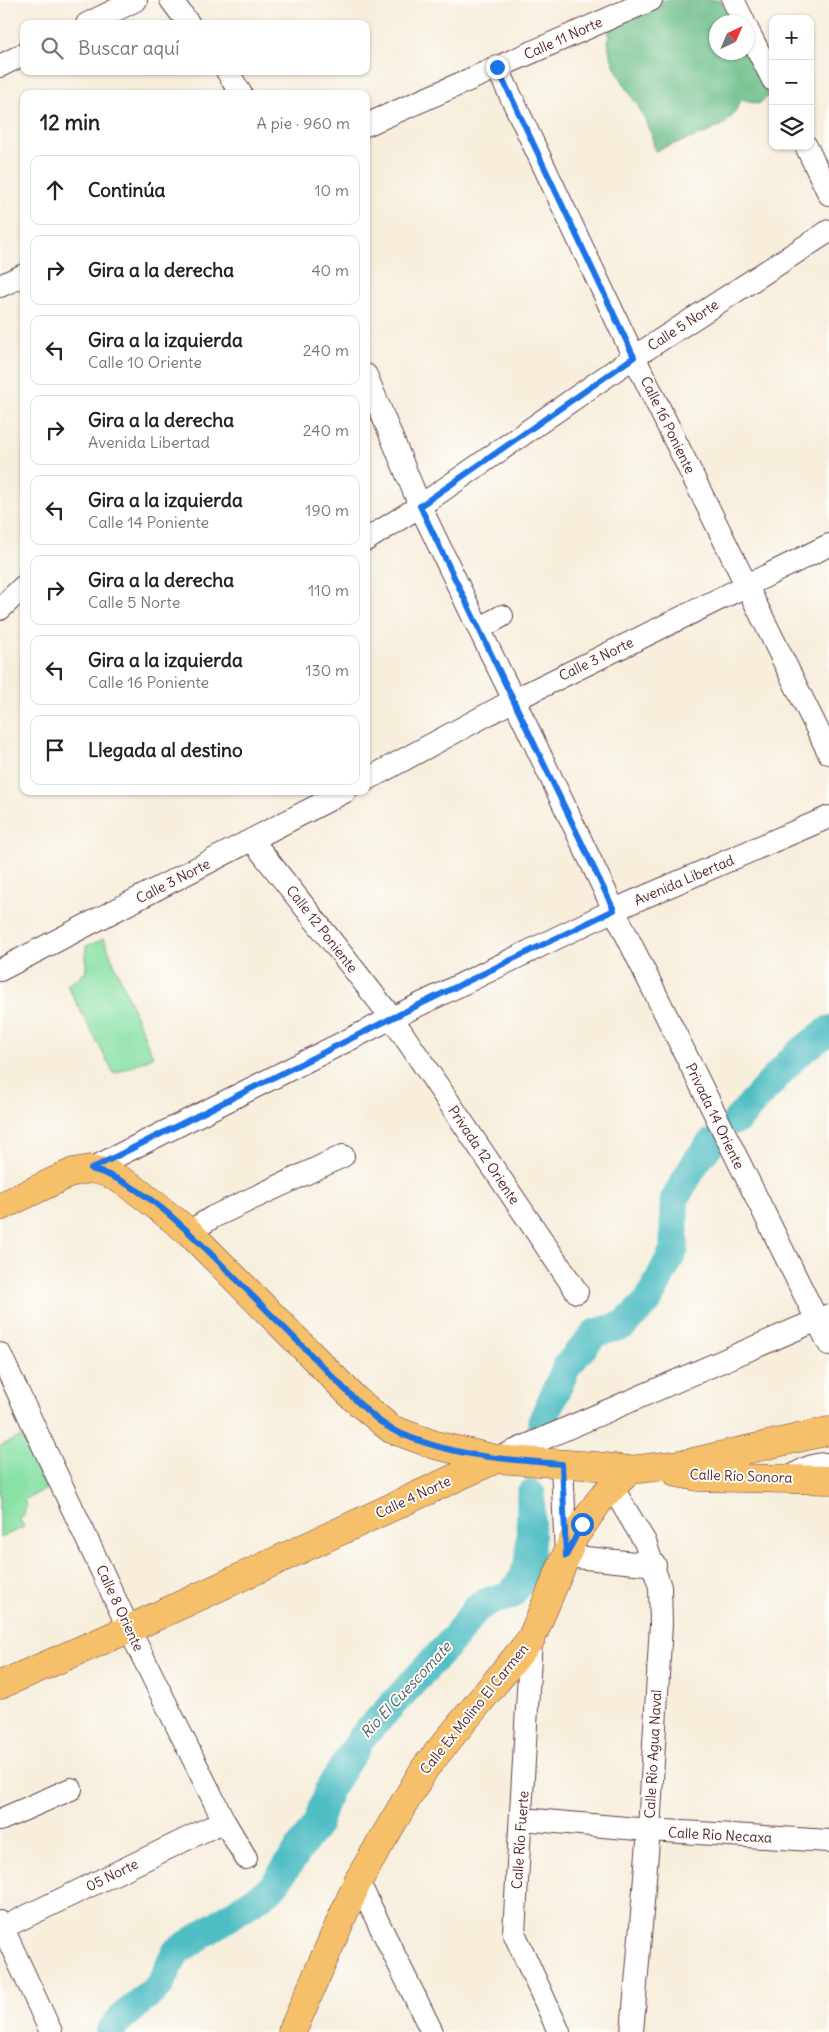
<!DOCTYPE html>
<html lang="es">
<meta charset="utf-8">
<style>
:root{--surface:#fff;--page:#f2f2f2;--text:#222;--muted:#767676;--line:#e0e0e0}
body{margin:0;font-family:Delius,sans-serif;background:var(--page);color:var(--text)}
.controls{position:absolute;right:15px;top:15px;display:grid;overflow:hidden;border-radius:10px;box-shadow:0 1px 4px #0004}
.controls button{width:45px;height:45px;display:grid;place-items:center;padding:0;border:0;border-bottom:1px solid var(--line);background:var(--surface);color:var(--text);font:25px sans-serif}
.compass{position:absolute;left:709px;top:15px;width:45px;height:45px;border-radius:50%;background:var(--surface);box-shadow:0 1px 4px #0004;rotate:44deg}
.stop{position:absolute;width:15px;height:15px;margin:-11px;border:4px solid #1a73e8;border-radius:50%;background:#fff}
.stop.end{background:#1a73e8;border-color:#fff;box-shadow:0 1px 5px #0008}
.list{margin:0;padding:0;list-style:none}
h2{display:flex;justify-content:space-between;align-items:center;height:65px;margin:0;padding:0 20px;font-size:21px}
h2 small{font-size:16px;font-weight:400;color:var(--muted)}
.list li{display:grid;grid-template-columns:32px 1fr auto;gap:15px;align-items:center;box-sizing:border-box;height:70px;margin:0 10px 10px;padding:0 10px;border:1px solid var(--line);border-radius:10px}
.list b{display:block;font-size:19px;white-space:nowrap}
.list p{margin:0;font-size:16px;white-space:nowrap;color:var(--muted)}
.list em{font-size:16px;font-style:normal;color:var(--muted)}
.icon{flex:none;width:28px;height:28px;fill:none;stroke:currentColor;stroke-width:2;stroke-linecap:round;stroke-linejoin:round}
.map{position:relative;flex:none;width:829px;height:2032px;overflow:hidden}
.search{position:absolute;background:var(--surface);box-shadow:0 1px 4px #0004;left:20px;top:20px;width:350px;height:55px;display:flex;align-items:center;gap:12px;box-sizing:border-box;padding:0 18px;border-radius:10px;color:var(--muted);font-size:19px}
.panel{position:absolute;background:var(--surface);box-shadow:0 1px 4px #0004;left:20px;top:90px;width:350px;height:705px;border-radius:10px}
.map>svg:first-child{display:block}
.green{fill:#89e1a6;stroke:#6a8068}
.forest{fill:#6ebf8b;stroke:#5c6f5b}
.lines{fill:none;stroke-linecap:round;stroke-linejoin:round}
.river{stroke:#4fbec4;stroke-width:29}
.minor-casing{stroke:#643e46;stroke-width:24}
.major-casing{stroke:#643e46;stroke-width:29}
.path{stroke:#643e46;stroke-width:3;stroke-dasharray:1 4;stroke-linecap:butt}
.minor{stroke:#fff;stroke-width:22}
.major{stroke:#f6c06b;stroke-width:28}
.route{stroke:#1a73e8;stroke-width:6}
.labels{text-anchor:middle;stroke-width:4;stroke-linejoin:round;paint-order:stroke}
.street-label{font-size:14px;fill:#4a1f2b;stroke:#fdfcf7}
.water-label{font-size:15px;font-style:italic;fill:#4c5f68;stroke:#fdfcf7}
</style>
<div class="map">
<svg width="829" height="2032" viewBox="0 0 829 2032">
<rect width="100%" height="100%" fill="#fdfcf7"/>
<filter id="ink" filterUnits="userSpaceOnUse"><feTurbulence type="fractalNoise" baseFrequency=".02" numOctaves="2"/><feDisplacementMap in="SourceGraphic" scale="10" xChannelSelector="R" yChannelSelector="G"/><feConvolveMatrix kernelMatrix="1 2 1 2 8 2 1 2 1" color-interpolation-filters="sRGB"/></filter>
<filter id="wash" filterUnits="userSpaceOnUse"><feTurbulence type="fractalNoise" baseFrequency=".0096" numOctaves="4" result="noise"/><feDisplacementMap in="SourceGraphic" scale="20" xChannelSelector="R" yChannelSelector="G"/><feGaussianBlur stdDeviation="1.12" result="paint"/><feColorMatrix in="noise" values="0 0 0 0 0 0 0 0 0 0 0 0 0 0 0 0 0 1.4 0 .05"/><feComposite in="paint" operator="in"/></filter>
<g filter="url(#wash)">
<rect width="100%" height="100%" fill="#f7eedc"/>
<!-- green -->
<path class="green" d="M104,939l49,118 -39,17 -47,-89 19,-13v-26z
M22,1436l24,53 -22,11 3,7 -4,2 2,5 -6,3 5,10 -24,11v-92z"/>
<!-- forest -->
<path class="forest" d="M660,0h60l13,22h-17v30h30l25,43 -13,9 -17,-4c-4,7 -7,15 -12,20 -14,14 -54,22 -74,31 -2,-8 -3,-16 -6,-23 -11,-30 -50,-67 -39,-100z"/>
<g class="lines">
<!-- river -->
<path class="river" d="M737,1120l57,-63 35,-27
M542,1422l25,-56 28,-33 29,-8 24,-24 26,-51v-50l22,-38 14,-18
M110,2032l11,-14 39,-33 16,-33 95,-63 46,-65 11,-33 35,-55 93,-100 19,-26 14,-9 21,-5 13,-18 7,-20 1,-64"/>
</g>
</g>
<g filter="url(#ink)">
<g class="lines">
<defs>
<path id="minor" d="M171,0l18,24
M733,0l11,22
M87,24l49,-24
M746,27l27,53
M0,66l24,-12
M497,67l137,290 195,396
M227,71l14,23
M366,125l285,-125
M806,146l23,48
M0,286l24,-11
M366,375l54,131 59,123 35,71 100,210 215,434
M366,540l54,-34 214,-149 195,-126
M0,609l24,-23
M479,629l23,-13
M366,780l148,-80 315,-155
M252,840l140,178 185,274
M0,970l346,-179
M91,1169l301,-151 222,-108 215,-93
M189,1232l24,-15 130,-61
M0,1354l129,275 95,192 22,37
M496,1459l333,-144
M562,1464l4,92 89,9
M790,1478c12,-9 24,-15 39,-14
M612,1487l33,55 15,45 1,37 -12,206 -17,202
M531,1639l-17,294 45,99
M522,1819l127,11 180,11
M0,1820l71,-31
M358,1881l74,151
M0,1922l51,110
M0,1929l224,-108"/>
<path id="major" d="M0,1207l73,-35 18,-3 17,4 23,13 58,46 167,168 35,29 44,16 61,14 100,7 34,4
M677,1473l21,4 131,3
M0,1685l129,-56 367,-170
M292,2032l66,-151 67,-113 106,-129 43,-102 28,-40 28,-27 59,-7 140,-32"/>
</defs>
<!-- minor casing -->
<use href="#minor" class="minor-casing"/>
<!-- major casing -->
<use href="#major" class="major-casing"/>
<!-- path -->
<path class="path" d="M23,433l1,-3"/>
<!-- minor -->
<use href="#minor" class="minor"/>
<!-- major -->
<use href="#major" class="major"/>
</g>
</g>
<g class="lines" filter="url(#ink)">
<!-- route -->
<path class="route" d="M497,67l137,290 -214,149 194,404 -222,108 -301,151c55,14 107,72 146,111 30,31 61,61 91,92 16,16 44,47 65,58 52,25 112,30 169,34l4,92 16,-32"/>
</g>
<g class="labels">
<!-- street labels -->
<g class="street-label">
<text transform="translate(563 38) rotate(-24)" y="5">Calle 11 Norte</text>
<text transform="translate(683 325) rotate(-33)" y="5">Calle 5 Norte</text>
<text transform="translate(668 425) rotate(64)" y="5">Calle 16 Poniente</text>
<text transform="translate(596 659) rotate(-26)" y="5">Calle 3 Norte</text>
<text transform="translate(684 880) rotate(-23)" y="5">Avenida Libertad</text>
<text transform="translate(173 881) rotate(-27)" y="5">Calle 3 Norte</text>
<text transform="translate(322 929) rotate(52)" y="5">Calle 12 Poniente</text>
<text transform="translate(715 1116) rotate(64)" y="5">Privada 14 Oriente</text>
<text transform="translate(484 1155) rotate(56)" y="5">Privada 12 Oriente</text>
<text transform="translate(741 1476) rotate(2)" y="5">Calle Río Sonora</text>
<text transform="translate(413 1497) rotate(-25)" y="5">Calle 4 Norte</text>
<text transform="translate(120 1608) rotate(65)" y="5">Calle 8 Oriente</text>
<text transform="translate(474 1709) rotate(-51)" y="5">Calle Ex Molino El Carmen</text>
<text transform="translate(653 1754) rotate(-87)" y="5">Calle Río Agua Naval</text>
<text transform="translate(720 1835) rotate(3)" y="5">Calle Río Necaxa</text>
<text transform="translate(520 1840) rotate(-86)" y="5">Calle Río Fuerte</text>
<text transform="translate(112 1875) rotate(-26)" y="5">05 Norte</text>
</g>
<!-- water labels -->
<g class="water-label">
<text transform="translate(406 1690) rotate(-47)" y="5">Rio El Cuescomate</text>
</g>
</g>
</svg>
<div class="controls">
<button>+</button>
<button>−</button>
<button><svg class="icon" aria-label="layers" viewBox="0 0 24 24"><path d="M12 4l9 5-9 5-9-5zM3 14l9 5 9-5"/></svg></button>
</div>
<svg class="compass" viewBox="-18 -18 36 36"><path d="M0-13l5 13h-10z" fill="#e53935"/><path d="M0 13l5-13h-10z" fill="#767676"/></svg>
<div class="stop" style="left:582px;top:1524px"></div>
<div class="stop end" style="left:497px;top:67px"></div>
<div class="search"><svg class="icon" aria-label="search" viewBox="0 0 24 24"><circle cx="10" cy="10" r="6"/><path d="M15 15l6 6"/></svg>Buscar aquí</div>
<section class="panel">
<h2>12 min<small>A pie · 960 m</small></h2>
<ul class="list">
<li><svg class="icon" aria-label="ahead" viewBox="0 0 24 24"><path d="M12 20V5M6 11l6-6 6 6"/></svg><div><b>Continúa</b></div><em>10 m</em></li>
<li><svg class="icon" aria-label="right" viewBox="0 0 24 24"><path d="M7 20v-9h11M14 6l5 5-5 5"/></svg><div><b>Gira a la derecha</b></div><em>40 m</em></li>
<li><svg class="icon" aria-label="left" viewBox="0 0 24 24"><path d="M17 20v-9H6M10 6l-5 5 5 5"/></svg><div><b>Gira a la izquierda</b><p>Calle 10 Oriente</p></div><em>240 m</em></li>
<li><svg class="icon" aria-label="right" viewBox="0 0 24 24"><path d="M7 20v-9h11M14 6l5 5-5 5"/></svg><div><b>Gira a la derecha</b><p>Avenida Libertad</p></div><em>240 m</em></li>
<li><svg class="icon" aria-label="left" viewBox="0 0 24 24"><path d="M17 20v-9H6M10 6l-5 5 5 5"/></svg><div><b>Gira a la izquierda</b><p>Calle 14 Poniente</p></div><em>190 m</em></li>
<li><svg class="icon" aria-label="right" viewBox="0 0 24 24"><path d="M7 20v-9h11M14 6l5 5-5 5"/></svg><div><b>Gira a la derecha</b><p>Calle 5 Norte</p></div><em>110 m</em></li>
<li><svg class="icon" aria-label="left" viewBox="0 0 24 24"><path d="M17 20v-9H6M10 6l-5 5 5 5"/></svg><div><b>Gira a la izquierda</b><p>Calle 16 Poniente</p></div><em>130 m</em></li>
<li><svg class="icon" aria-label="arrive" viewBox="0 0 24 24"><path d="M6 21V4h12l-3 4 3 4H6"/></svg><div><b>Llegada al destino</b></div></li>
</ul>
</section>
</div>
